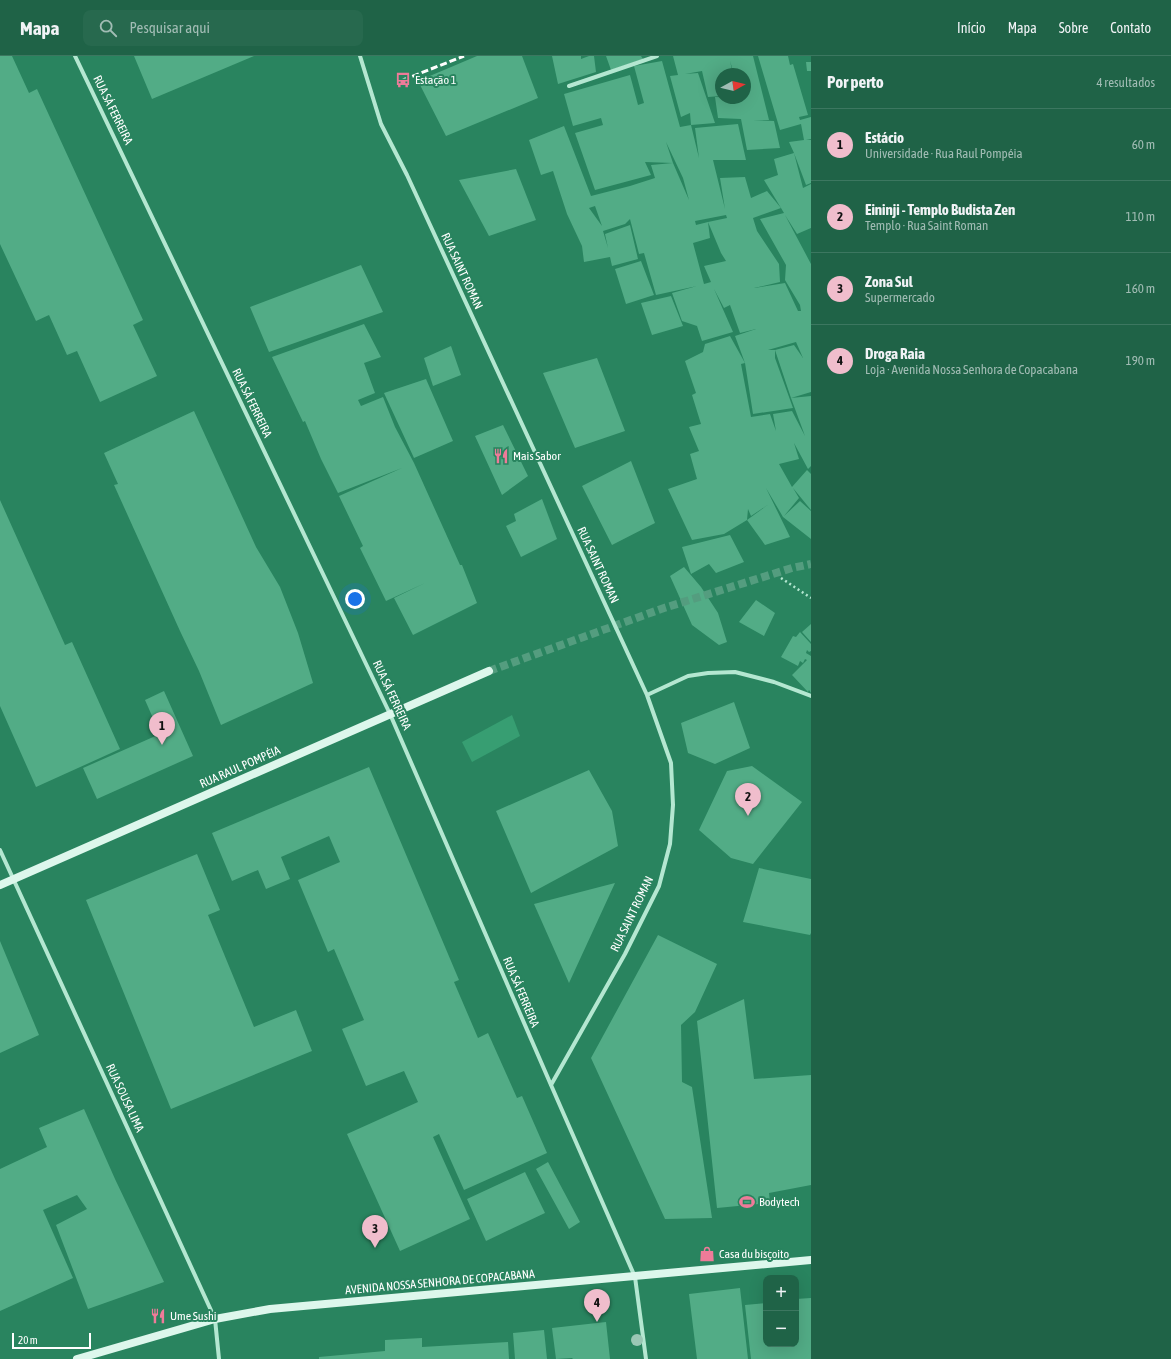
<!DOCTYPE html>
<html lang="pt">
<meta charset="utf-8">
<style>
:root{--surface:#1f6347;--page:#27694e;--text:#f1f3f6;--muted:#a1bcb4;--line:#3c7760;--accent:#f0bdcc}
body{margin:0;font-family:"Asap Condensed",sans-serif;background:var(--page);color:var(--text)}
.controls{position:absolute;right:12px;bottom:12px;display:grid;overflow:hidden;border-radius:8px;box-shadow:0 4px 16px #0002}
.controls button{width:36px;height:36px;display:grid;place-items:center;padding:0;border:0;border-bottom:1px solid var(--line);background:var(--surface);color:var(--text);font:20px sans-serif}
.compass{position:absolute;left:715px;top:12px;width:36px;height:36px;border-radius:50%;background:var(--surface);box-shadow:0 4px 16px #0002;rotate:82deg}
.scale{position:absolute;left:12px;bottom:10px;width:79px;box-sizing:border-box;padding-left:4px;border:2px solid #fff;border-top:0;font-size:11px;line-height:14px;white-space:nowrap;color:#fff;-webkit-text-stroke:3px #29845f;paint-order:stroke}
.you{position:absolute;left:355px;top:543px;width:14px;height:14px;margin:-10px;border:3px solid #fff;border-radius:50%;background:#1a73e8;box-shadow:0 0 0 6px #1a73e833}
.badge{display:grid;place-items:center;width:26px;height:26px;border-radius:50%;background:var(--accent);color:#111;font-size:13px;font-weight:700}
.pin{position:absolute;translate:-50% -33px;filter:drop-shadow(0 1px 2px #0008)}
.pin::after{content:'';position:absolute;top:21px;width:14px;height:12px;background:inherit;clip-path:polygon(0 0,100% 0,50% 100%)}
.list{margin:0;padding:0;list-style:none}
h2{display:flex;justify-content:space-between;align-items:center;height:52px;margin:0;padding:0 16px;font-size:17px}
h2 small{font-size:13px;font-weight:400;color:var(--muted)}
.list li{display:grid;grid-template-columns:26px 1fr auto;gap:12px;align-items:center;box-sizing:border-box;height:72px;padding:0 16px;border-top:1px solid var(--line)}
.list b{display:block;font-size:15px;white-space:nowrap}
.list p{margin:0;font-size:13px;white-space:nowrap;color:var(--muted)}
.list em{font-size:13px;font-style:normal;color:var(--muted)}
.icon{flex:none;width:22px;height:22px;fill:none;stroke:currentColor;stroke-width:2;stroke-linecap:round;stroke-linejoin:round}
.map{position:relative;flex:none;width:811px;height:1303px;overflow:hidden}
header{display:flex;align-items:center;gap:24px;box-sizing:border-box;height:56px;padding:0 20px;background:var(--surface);border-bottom:1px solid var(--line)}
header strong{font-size:19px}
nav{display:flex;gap:22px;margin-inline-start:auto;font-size:14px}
.search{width:280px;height:36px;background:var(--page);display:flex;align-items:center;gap:10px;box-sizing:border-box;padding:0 14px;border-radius:8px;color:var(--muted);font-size:15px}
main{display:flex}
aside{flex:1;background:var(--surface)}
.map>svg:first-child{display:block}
.green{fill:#379e72}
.building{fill:#52ac86;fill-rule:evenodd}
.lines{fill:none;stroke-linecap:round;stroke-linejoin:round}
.secondary-tunnel{stroke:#549d7f;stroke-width:8;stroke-dasharray:8 4;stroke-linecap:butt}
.path{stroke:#b4e7d1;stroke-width:2.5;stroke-dasharray:2 3;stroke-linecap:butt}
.minor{stroke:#b4e7d1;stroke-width:4}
.secondary{stroke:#ddf7ec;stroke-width:8}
.rail{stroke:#fff;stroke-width:3;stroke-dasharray:7 3;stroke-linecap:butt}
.tree{fill:#9bc7b5}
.labels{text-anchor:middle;stroke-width:4;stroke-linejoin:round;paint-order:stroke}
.poi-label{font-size:12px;fill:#fff;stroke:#29845f;text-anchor:start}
.street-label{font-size:12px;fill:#fff;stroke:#29845f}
</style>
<header>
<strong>Mapa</strong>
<div class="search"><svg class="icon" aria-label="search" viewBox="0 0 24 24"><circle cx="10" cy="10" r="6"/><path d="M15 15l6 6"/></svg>Pesquisar aqui</div>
<nav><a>Início</a><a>Mapa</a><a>Sobre</a><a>Contato</a></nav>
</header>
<main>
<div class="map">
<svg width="811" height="1303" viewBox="0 0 811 1303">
<rect width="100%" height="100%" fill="#29845f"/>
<!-- green -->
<path class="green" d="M512,659l8,21 -48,26 -10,-20z"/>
<!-- building -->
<path class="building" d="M0,0h12l17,37 8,-4 106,231 -10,5 24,51 -57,26 -23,-51 -10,4 -18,-40 -13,6 -36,-77z
M134,0h120l-102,43z
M477,0h45l16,42 -92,38 -28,-55z
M552,0h29v3l8,-3h5l2,16 -38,12z
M606,0h35l2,3 -32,11z
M673,0h80l16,64h-16l21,1 6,27 -33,2 -6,-31 -23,-1 -3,-21 30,1v-24h-11l-4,-13 3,13h-12v22l-13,1 -6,-26 -17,3 13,-1 17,50 -24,2 -1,-12 -9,4 -11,-41 8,-1z
M758,0h30l2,9 3,-1 15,51 -9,2 1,3 11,-3v22l-5,1h5v43l-5,2 -12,-32 9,35 8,-4v44l-14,6 -12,-19 26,49v128l-20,6 20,-2v70l-3,3 -14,-26 5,16 -20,5 13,23 15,-17 4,4v36l-18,-22 6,10 -15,18 16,-15 11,10v28l-28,-22 -17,-29 24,49 -25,8 -18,-25 22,-16 -18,12 -3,-7 -1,11 -23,14 -32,6 -24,-51 29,-10 -7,-25 9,-3 -10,-24 12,-3 -9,-29 4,-2 -11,-32 18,-9 2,-8 25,-8 15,27 -4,1 10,53 19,-3 6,17 -3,-17 19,-3 13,25 -14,-38 -16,-48 19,-5 9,13 -7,-16 -28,8h7v8l18,50 -40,6 -8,-51 -10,-27 21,-7 -16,4 -10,-28 -6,3 -10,-19 19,43 -31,9 -5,-15 -15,-5 -10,-28 25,-7 -41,9 -12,-42 -5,1 -9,-35 -5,5 -22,7 5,17 -3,-14 25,-9 8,34 -26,7 -2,-9 -26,5 -2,-16 -15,-32 -14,-43 -12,4 -12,-35 35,-14 27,70 39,-10 25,-8 -4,-13 22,-2 16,37 -6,-22 -17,-36 7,21 -28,-1 6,13 -56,15 -20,-57 28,-8 -2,-7 -28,8 -9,-32 66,-19 8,30 6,-2 -10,-37 28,-5 18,66 11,-2 8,33 -4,-30 43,-4 8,36h-33l12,49 -5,-31 25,-1 6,21 16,-7 14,17 -17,-28 14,-5 -4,-16 20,-6 -5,-11 15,-2 -3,-16 -21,6zM595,150l7,20 -13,-18zM781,152l3,5 -24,6 26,46 -1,15 15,25 1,6h-3l-13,-28 -31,5 26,-6 -1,-18 -22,-33 -4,-13zM726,159l1,3 -19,4 13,31 5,8 -22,5 7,16 -7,2 -11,-41 17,-5 -2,-16 -12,3 -1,-4z
M806,6h5v9h-4z
M516,113l20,51 -47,16 -30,-56z
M641,205l13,34 -28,9 -11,-35z
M361,209l22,47 -114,40 -19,-45z
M671,240l12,30 -31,9 -11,-32z
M364,268l17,33 -17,6 11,30 -17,7 3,6 22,-9 12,30 19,36 46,102h2l15,38 -64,32 -19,-37 31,-15 -39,18 -26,-53 3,-2 -24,-50 63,-28 -64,25 -17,-34 -16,-38 -2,1 -31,-65z
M451,290l10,29 -28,11 -9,-28z
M597,302l28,73 -50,17 -32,-75z
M426,323l27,62 -39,17 -30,-65z
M194,355l62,136 24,40 18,46 15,50 -92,42 -22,-54 -19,-40 -66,-146 4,-1 -14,-31z
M503,369l25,51 -26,19 -27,-59z
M631,405l24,62 -43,22 -30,-59z
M542,443l15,40 -36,18 -15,-31 10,-5 -2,-7z
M0,444l65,145 7,-3 48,107 -84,38 -36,-81z
M730,479l14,27 -28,11 -7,-9 -18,10 -9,-27z
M684,511l17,20 17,26 9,29 -8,3 -27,-20 -22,-49z
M756,544l19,13 -11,23 -25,-14z
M811,568v18l-9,-10z
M800,576l11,12v7l-2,1 -2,-2 -1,3 5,3v37l-2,-3 -1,2 -16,-17 15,-15 -2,-1 -2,4 -3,-2 -2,5 -17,-9 12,-21 3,1z
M164,635l29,65 -96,43 -14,-31 77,-34 -15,-34z
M734,646l16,46 -35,16 -27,-11 -7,-30z
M752,710l50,36 -49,62 -22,-6 -32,-28 28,-59z
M369,711l90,213 -5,2 24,56 10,-5 29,65 5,-2 25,57 -83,37 -25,-56 -6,3 37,82 -70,32 -53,-117 71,-32 -14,-31 -38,15 -24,-57 22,-9 -30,-71 -6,3 -30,-72 42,-18 -11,-26 -48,21 9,22 -24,10 -8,-19 -26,11 -20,-48z
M589,714l23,41 6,35 -87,47 -35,-82z
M197,798l23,56 -12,5 46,112 42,-17 16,41 -141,58 -85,-209z
M759,812l52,11v54l-1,2 -67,-13z
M615,827l-46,100 -35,-79z
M658,879l59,29 -22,48 -14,13 1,57 10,5 20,131 -47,1 -74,-161z
M0,885l39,94 -39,18z
M744,943l10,80 57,-4v110l-42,8 1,10 -53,5 -20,-187z
M84,1053l31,70 49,103 -76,27 -32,-84 31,-16 -10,-14 -34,15 30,68 -73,33v-142l47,-22 -8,-19z
M548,1106l32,60 -11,7 -33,-60z
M525,1116l20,41 -59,28 -19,-42z
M740,1232l8,71h-51l-8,-65z
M811,1242v61h-60l-6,-54 21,-2v41h30v-45z
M606,1266l4,37h-37l-1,-1 -16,1 -4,-31z
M544,1274l3,29h-32l-2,-26z
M422,1282v9l86,-5 1,17h-190v-2l66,-6v-11z"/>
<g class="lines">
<!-- secondary-tunnel -->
<path class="secondary-tunnel" d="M489,615l175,-63 128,-40 19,-4"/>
<!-- path -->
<path class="path" d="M781,522l30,20"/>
<!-- minor -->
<path class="minor" d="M75,0l315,658 161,371 84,192 11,82
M360,0l21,68 26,51 240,520 24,68 2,42 -3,39 -11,42 -34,68 -74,131
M569,30l88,-30
M647,639l41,-19 20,-3 27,-1 39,10 37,14
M0,794l215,469 4,40"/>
<!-- secondary -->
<path class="secondary" d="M0,829l489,-214
M77,1303l138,-40 55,-10 541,-49"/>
<!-- rail -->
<path class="rail" d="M403,24l61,-24"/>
</g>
<!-- trees -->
<circle class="tree" cx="637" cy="1284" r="6"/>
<!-- icons -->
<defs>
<symbol id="bus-bare" viewBox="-9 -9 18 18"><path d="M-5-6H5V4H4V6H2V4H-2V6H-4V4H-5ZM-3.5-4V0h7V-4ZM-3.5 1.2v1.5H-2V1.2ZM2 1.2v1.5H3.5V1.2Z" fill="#ee7b99" stroke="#29845f" stroke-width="2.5" paint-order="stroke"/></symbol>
<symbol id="restaurant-bare" viewBox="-9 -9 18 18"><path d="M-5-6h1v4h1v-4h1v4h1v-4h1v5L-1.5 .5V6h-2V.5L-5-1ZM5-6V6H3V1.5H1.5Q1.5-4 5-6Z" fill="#ee7b99" stroke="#29845f" stroke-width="2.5" paint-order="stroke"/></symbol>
<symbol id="stadium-bare" viewBox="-9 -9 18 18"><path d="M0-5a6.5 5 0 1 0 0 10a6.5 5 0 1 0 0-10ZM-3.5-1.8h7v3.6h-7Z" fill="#ee7b99" stroke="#29845f" stroke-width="2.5" paint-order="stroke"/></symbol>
<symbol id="shop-bare" viewBox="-9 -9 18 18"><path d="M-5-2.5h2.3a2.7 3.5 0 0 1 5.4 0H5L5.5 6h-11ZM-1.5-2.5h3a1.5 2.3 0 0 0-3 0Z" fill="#ee7b99" stroke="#29845f" stroke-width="2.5" paint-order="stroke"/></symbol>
</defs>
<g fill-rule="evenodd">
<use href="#bus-bare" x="392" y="13" width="22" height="22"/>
<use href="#restaurant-bare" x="490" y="389" width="22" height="22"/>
<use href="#stadium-bare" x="736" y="1135" width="22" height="22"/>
<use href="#shop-bare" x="696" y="1187" width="22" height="22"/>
<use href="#restaurant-bare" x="147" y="1249" width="22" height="22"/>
</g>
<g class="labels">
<!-- poi labels -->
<g class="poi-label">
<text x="415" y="28">Estação 1</text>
<text x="513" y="404">Mais Sabor</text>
<text x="759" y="1150">Bodytech</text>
<text x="719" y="1202">Casa du bisçoito</text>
<text x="170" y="1264">Ume Sushi</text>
</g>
<!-- street labels -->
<g class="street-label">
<text transform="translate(113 54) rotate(64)" y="4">RUA SÁ FERREIRA</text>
<text transform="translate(462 215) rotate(65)" y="4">RUA SAINT ROMAN</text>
<text transform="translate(252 347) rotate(64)" y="4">RUA SÁ FERREIRA</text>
<text transform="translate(598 509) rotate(65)" y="4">RUA SAINT ROMAN</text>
<text transform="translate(392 639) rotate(65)" y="4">RUA SÁ FERREIRA</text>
<text transform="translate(240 711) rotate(-24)" y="4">RUA RAUL POMPÉIA</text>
<text transform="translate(632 858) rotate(-64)" y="4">RUA SAINT ROMAN</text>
<text transform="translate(521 936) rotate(67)" y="4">RUA SÁ FERREIRA</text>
<text transform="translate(125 1042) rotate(65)" y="4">RUA SOUSA LIMA</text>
<text transform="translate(440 1226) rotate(-5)" y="4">AVENIDA NOSSA SENHORA DE COPACABANA</text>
</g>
</g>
</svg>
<div class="controls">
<button>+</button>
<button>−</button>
</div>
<svg class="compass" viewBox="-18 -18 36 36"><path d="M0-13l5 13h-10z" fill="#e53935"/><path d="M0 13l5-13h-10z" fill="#a1bcb4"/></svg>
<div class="scale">20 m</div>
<div class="you"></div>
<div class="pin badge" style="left:162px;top:689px">1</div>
<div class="pin badge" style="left:748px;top:760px">2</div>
<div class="pin badge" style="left:375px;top:1192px">3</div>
<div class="pin badge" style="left:597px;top:1266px">4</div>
</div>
<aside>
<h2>Por perto<small>4 resultados</small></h2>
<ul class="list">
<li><span class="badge">1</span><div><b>Estácio</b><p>Universidade · Rua Raul Pompéia</p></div><em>60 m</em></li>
<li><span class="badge">2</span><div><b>Eininji - Templo Budista Zen</b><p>Templo · Rua Saint Roman</p></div><em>110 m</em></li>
<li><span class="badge">3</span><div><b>Zona Sul</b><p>Supermercado</p></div><em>160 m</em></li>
<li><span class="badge">4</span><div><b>Droga Raia</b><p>Loja · Avenida Nossa Senhora de Copacabana</p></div><em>190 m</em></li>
</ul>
</aside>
</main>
